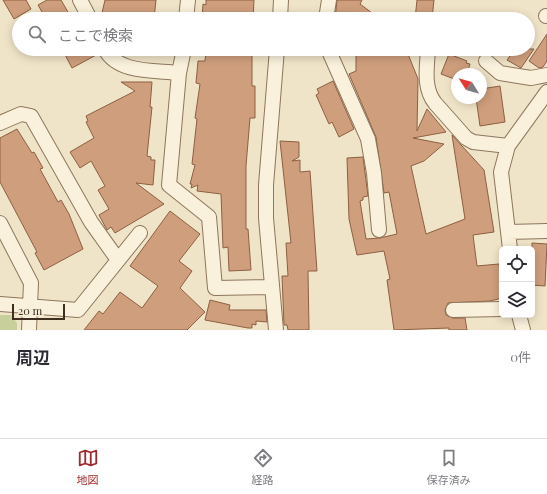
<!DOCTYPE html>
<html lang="ja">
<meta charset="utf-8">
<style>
:root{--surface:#fff;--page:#f2f2f3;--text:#2b2b33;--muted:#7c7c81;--line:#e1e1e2;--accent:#9e2a2b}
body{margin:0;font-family:"Playfair Display","Noto Sans JP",serif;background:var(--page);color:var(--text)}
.controls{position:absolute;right:12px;bottom:12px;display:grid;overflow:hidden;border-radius:6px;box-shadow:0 2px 10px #0003}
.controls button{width:36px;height:36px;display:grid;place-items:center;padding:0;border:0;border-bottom:1px solid var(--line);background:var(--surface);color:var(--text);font:20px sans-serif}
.compass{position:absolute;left:451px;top:68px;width:36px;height:36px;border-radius:50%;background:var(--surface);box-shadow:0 2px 10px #0003;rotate:307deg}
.scale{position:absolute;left:12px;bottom:10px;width:53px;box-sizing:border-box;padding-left:4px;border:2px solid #3d2e20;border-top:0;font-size:11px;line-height:14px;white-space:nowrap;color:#3d2e20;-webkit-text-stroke:3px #f7eed8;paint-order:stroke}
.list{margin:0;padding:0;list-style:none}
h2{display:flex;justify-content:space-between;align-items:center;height:52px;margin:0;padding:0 16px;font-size:17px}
h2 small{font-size:13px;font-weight:400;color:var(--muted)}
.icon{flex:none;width:22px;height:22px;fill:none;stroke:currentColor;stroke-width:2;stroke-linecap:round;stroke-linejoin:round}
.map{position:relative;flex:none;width:547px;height:330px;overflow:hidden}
.search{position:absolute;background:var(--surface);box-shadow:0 2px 10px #0003;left:12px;right:12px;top:12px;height:44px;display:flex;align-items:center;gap:10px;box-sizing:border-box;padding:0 14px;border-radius:22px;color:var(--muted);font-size:15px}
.sheet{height:108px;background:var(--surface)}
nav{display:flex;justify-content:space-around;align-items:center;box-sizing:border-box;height:56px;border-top:1px solid var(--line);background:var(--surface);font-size:11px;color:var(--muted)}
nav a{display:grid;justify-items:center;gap:2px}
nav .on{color:var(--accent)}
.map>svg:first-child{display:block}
.green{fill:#c9cf9b}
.building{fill:#cf9f7d;stroke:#8d5f41}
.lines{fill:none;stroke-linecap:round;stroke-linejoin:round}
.minor-casing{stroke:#8d765c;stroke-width:16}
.minor{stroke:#faf1dc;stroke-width:14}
</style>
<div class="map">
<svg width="547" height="330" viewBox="0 0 547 330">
<rect width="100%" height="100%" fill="#f0e4c8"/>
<!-- green -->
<path class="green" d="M0,315h11l6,8v7h-17z"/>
<!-- building -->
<path class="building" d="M3,0h23l5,9 -17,10z
M47,0h14l11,19h-26l-8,-14z
M105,0h51l-2,19h-43l-9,-6z
M206,0h48l-1,19h-51l1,-15 3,1z
M337,0h25l-2,4 20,15h-45z
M417,0h17l-2,19h-17z
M547,34v27l-4,6 -4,1 -10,-7z
M62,49h35l1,5 -26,14z
M233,49h19v37h3v32h-5l-4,48v63h2l3,41 -22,1 -1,-24 -5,1 -2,-54 -24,-3 1,-6 -7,3 1,-4h-2l5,-19 -3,-1 5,-45 -2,-1 5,-34 -4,-1 2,-22h7l1,-9 26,1z
M356,49h50l12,30 -1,52 10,-22 19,23 -33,6 31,6 -20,17 -13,5 15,68 39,-15 -13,-84 32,35 10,62 -21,3 4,31 22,-2 1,7h2v27l-12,3 -42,2 -3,7 1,5 7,3h12l2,12h-18v-2l-55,2 -7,-50 3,-1 -6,-28 -27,4 -8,-36 -2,-61 16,-1 5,39 -5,1v3l-3,1 6,38 14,-1 17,-4 -8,-42 -5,1 -8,-56 -27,-63 7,-3z
M515,49h19l-13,19 -14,-8z
M449,54l18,7 -1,2 4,1 -3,10h-10v6l-16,-6z
M333,81l21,48 -15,8 -7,-15 -3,2 -13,-29 3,-2 -2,-4z
M121,82h31l-2,25h2l-5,49 4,1v3h4l-2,25 -17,-2 28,21 -49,29 -4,-6 -4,3 -8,-15 10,-6 -11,-19 7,-4 -14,-25 -11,7 -10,-16 24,-14 -8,-16 2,-1 -2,-5 49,-25z
M500,86l5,36 -25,4 -4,-28h5v-9z
M17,129l15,24 2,-1 9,16 -3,1 18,33 3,-2 8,14 14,35 -39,21 -9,-17 2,-1 -37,-70v-44z
M280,141l19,1v15l-7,4 8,-1v12l10,-1 7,100h-9l1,59h-21l-1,-5h-3l-2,-49h6l-2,-33h5z
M170,211l30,23 -21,27 13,10 -12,17 25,24 -18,18h-103l15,-19 4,3 17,-22 22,16 16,-22 -28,-20z
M532,243l15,1 -2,42 -13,-1z
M210,300l20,5 -1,5h37l1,12 -11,-1v4l-4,-1v4h-4l-43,-8z"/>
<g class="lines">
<defs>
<path id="minor" d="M80,0l10,19
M546,16h1
M186,19l2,-19
M280,19l1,-19
M326,19l3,-19
M105,49c13,25 50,21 74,24
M184,49l-5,24 -10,112 40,32 6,71 57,-1
M328,49l40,90 6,34 5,57
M428,49c-1,18 -5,39 7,54l31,35 7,4 35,4
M486,61l14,12 31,5 16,-3
M0,123l21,-9 10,2 60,106 27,38
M0,223l31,60 -2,47
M508,232l39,-1
M510,249l-9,-77 7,-26 39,-54
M0,304l78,6 62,-77
M453,310l49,-1
M519,315l4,15
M276,330l-10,-112v-33l11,-136"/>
</defs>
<!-- minor casing -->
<use href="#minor" class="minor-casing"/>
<!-- minor -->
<use href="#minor" class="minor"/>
</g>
</svg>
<div class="controls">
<button><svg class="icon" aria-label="locate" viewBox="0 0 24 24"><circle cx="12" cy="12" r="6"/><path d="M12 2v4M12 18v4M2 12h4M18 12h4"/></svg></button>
<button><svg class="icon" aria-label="layers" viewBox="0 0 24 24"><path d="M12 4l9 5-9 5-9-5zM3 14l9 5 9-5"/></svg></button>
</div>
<svg class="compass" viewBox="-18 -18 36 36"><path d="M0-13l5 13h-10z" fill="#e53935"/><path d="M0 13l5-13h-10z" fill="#7c7c81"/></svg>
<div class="scale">20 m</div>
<div class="search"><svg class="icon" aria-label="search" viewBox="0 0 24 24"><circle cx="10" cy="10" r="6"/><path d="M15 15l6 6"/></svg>ここで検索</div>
</div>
<section class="sheet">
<h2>周辺<small>0件</small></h2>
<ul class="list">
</ul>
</section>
<nav>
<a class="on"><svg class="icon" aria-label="map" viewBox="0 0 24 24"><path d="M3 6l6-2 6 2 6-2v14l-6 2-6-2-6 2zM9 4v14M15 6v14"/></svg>地図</a>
<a><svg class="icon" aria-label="directions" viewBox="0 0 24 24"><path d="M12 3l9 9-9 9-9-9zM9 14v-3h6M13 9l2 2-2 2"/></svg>経路</a>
<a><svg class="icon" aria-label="saved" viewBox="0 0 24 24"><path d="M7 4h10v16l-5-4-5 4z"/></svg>保存済み</a>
</nav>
